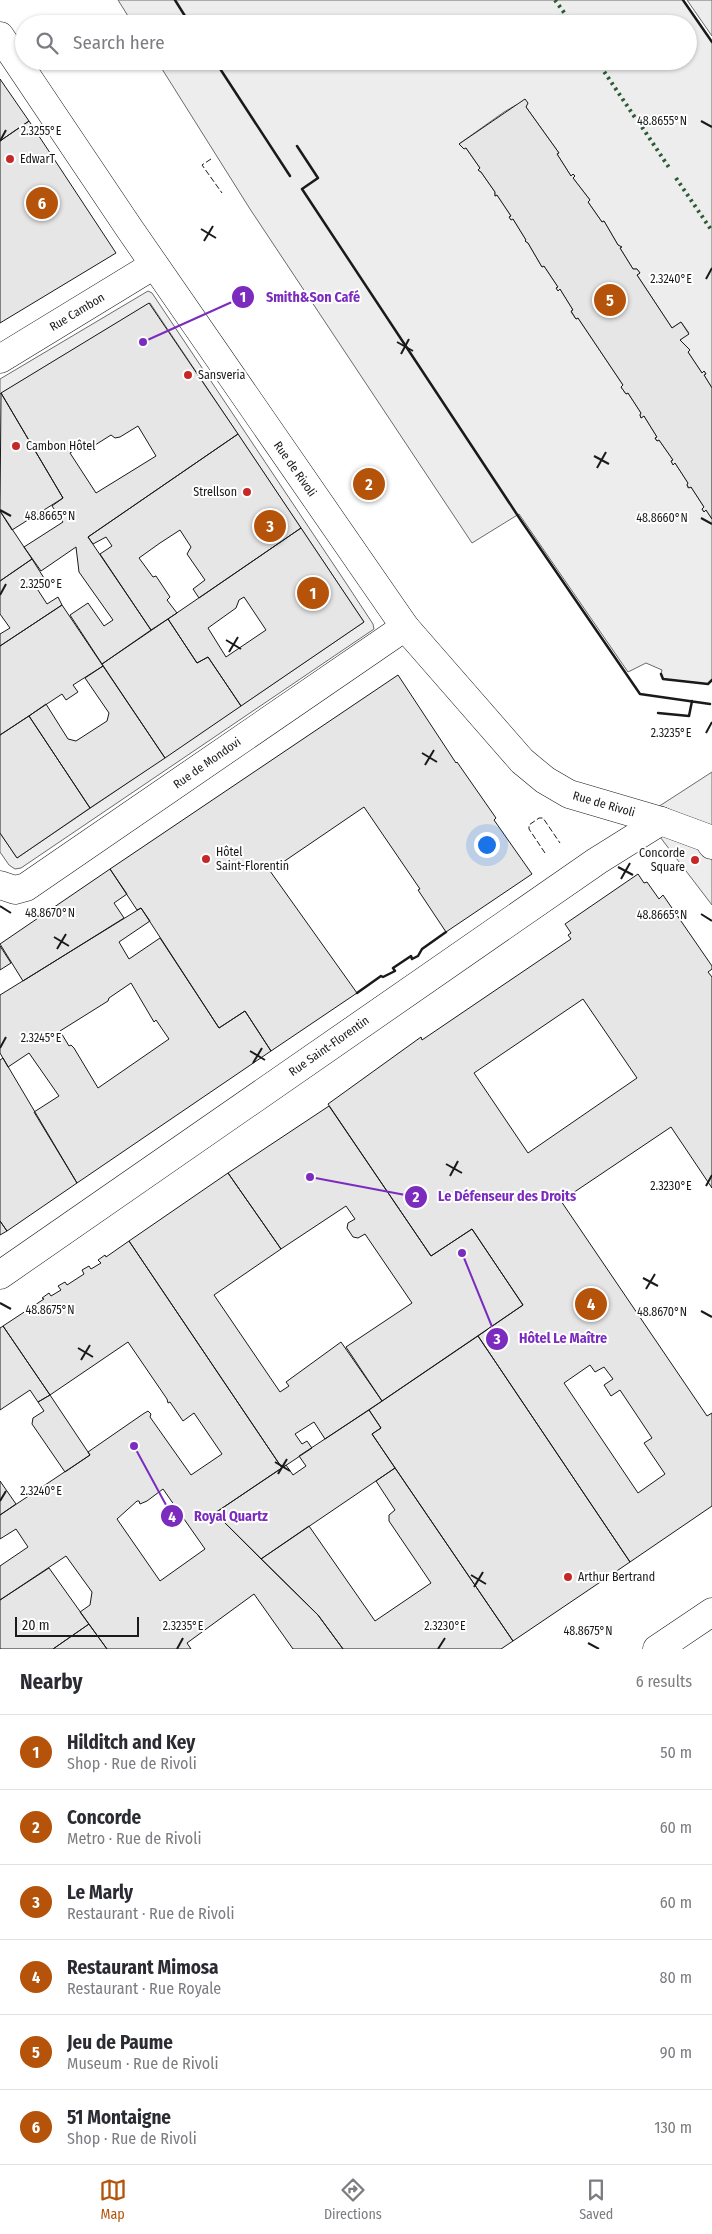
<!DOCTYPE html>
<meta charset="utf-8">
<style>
:root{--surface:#fff;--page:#f7f7f7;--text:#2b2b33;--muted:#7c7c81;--line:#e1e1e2;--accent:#b45309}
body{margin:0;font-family:"Fira Sans Condensed",sans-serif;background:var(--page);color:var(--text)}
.scale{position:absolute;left:15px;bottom:12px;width:124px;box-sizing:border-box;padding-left:5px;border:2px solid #1a1a1a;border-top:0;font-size:14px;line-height:18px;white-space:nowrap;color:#1a1a1a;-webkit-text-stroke:4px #fff;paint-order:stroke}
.you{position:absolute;left:486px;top:844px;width:18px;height:18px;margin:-12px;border:4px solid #fff;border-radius:50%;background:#1a73e8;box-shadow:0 0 0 8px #1a73e833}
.badge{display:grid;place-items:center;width:32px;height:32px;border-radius:50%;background:var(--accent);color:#fff;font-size:16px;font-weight:700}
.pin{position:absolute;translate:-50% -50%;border:2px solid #fff;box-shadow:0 1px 5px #0006}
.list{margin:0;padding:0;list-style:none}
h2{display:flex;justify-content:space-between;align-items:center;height:65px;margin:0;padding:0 20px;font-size:21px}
h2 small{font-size:16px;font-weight:400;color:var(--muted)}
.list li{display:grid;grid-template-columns:32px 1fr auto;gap:15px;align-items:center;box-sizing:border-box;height:75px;padding:0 20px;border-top:1px solid var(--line)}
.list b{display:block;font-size:19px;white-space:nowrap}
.list p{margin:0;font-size:16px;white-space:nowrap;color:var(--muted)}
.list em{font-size:16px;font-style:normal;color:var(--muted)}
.icon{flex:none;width:28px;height:28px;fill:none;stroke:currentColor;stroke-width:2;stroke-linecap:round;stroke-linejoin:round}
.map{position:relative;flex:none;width:712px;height:1649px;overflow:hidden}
.search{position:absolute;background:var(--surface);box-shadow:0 1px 4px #0004;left:15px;right:15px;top:15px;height:55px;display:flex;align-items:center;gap:12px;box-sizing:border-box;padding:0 18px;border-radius:28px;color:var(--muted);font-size:19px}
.sheet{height:515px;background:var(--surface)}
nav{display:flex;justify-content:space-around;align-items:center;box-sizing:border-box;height:70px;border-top:1px solid var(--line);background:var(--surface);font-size:14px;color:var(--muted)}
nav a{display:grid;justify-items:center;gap:2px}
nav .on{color:var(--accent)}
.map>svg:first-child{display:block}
.parking{fill:#ededed;stroke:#6a6a6a}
.building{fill:#e6e6e6;stroke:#1a1a1a;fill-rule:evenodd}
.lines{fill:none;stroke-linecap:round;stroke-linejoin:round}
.street-casing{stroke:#1a1a1a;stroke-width:29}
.secondary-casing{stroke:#1a1a1a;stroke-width:29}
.primary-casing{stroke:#1a1a1a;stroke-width:29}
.street{stroke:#fff;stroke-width:28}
.secondary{stroke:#fff;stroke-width:28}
.primary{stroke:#fff;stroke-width:28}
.hedge{stroke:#2b5a34;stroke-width:4;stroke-dasharray:2.5 4;stroke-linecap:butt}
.fence{stroke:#1a1a1a;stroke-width:1;stroke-dasharray:6 2.5;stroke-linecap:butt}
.wall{stroke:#1a1a1a;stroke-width:2.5}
.ticks{fill:none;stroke:#1a1a1a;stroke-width:2}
.poi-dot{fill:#c62828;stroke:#fff;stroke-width:2}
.labels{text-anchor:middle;stroke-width:4;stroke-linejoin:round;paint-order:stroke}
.poi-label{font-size:12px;fill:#1a1a1a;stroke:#fff;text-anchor:start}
.street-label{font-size:12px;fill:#1a1a1a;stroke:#fff}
.ticks-label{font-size:12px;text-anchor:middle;fill:#1a1a1a;stroke:#fff;stroke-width:4;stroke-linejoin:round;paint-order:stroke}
.leader{fill:none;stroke:#7b2cbf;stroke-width:2}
.callout-dot{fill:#7b2cbf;stroke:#fff;stroke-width:2}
.mark-label{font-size:15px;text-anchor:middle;font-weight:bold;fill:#fff}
.callout-label{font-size:14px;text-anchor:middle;font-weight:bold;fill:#7b2cbf;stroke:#fff;stroke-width:4;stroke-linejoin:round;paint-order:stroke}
</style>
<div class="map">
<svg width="712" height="1649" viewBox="0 0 712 1649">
<rect width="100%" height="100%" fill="#fff"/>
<!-- parking -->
<path class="parking" d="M118,0h565l29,42v346l-8,-13 2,-1 -2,-3 -2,2 -14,-21 2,-2 -10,-10 9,-7 -8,-11 -9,6 -35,-53 3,-2 -3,-4h-4l-13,-21 1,-1 -3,-2 -14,-24 -2,1 -14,-20 2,-2 -17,-22v-4l-2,2 -14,-22 2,-1 -33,-46v-3l-10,1 -12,7 -45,32 3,3 4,1 14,20 -2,2 3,2 14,20v4l2,-1 14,21 -2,1 4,2 13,21 -1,1 3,2 14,24 2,-1 14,21 -2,1 2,2 2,-1 13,21 -2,2 5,7 2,-1 45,67 -2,2 5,7 2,-1 13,20 -1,2 1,3 3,-2 13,21 -2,1 2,3 2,-1 14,20 -2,1 2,3 2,-1 13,20 -1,2 1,3 3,-1 13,20 -2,2 2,3 2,-2 6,9v161l-4,4 -45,-5 -2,-5 1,-4 -16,-7 -18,9 -109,-158 -47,29 -222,-334 -93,-148h531v-37h-555z
M687,0h25v36z
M148,291l4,2 192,287 29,44 1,5 -353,239 -6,1 -6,-4 -9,-13v-19l17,25 347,-236 -214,-319 -150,91v-15z
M712,772v133l-68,-89z"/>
<!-- building -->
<path class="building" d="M0,79l29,42 -29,20z
M525,99l3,4 -2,4 33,46 -2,1 14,22 2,-2 2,2 -2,2 17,22 -2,2 14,20 2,-1 14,24 4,2 -2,1 13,21h4l3,4 -3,2 35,53 9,-6 8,12 -9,6 10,10 -2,2 14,21 2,-2 2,3 -2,1 8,13v131l-6,-9 -2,2 -2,-3 2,-2 -13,-20 -2,1 -2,-3 1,-2 -13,-20 -2,2 -2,-4 2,-1 -14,-20 -2,1 -2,-3 2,-1 -13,-21 -3,2 -1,-3 1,-2 -13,-20 -2,1 -5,-7 2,-2 -45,-67 -2,1 -5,-8 2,-1 -13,-21 -2,2 -2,-3 2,-1 -14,-21 -2,1 -14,-24 -3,-2 1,-1 -13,-21 -2,1 -2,-3 2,-1 -14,-21 -2,1v-4l-14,-20 -3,-2 2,-2 -14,-20 -2,1 -5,-5z
M29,121l87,132 -116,70v-182z
M149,303l89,131 -150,103 63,93 -49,34 -32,-49 18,-12 16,23 9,-6 -34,-48 -3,-25 -35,24 -17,-24 39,-25 -11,-16 11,-8 -62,-105zM138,426l18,30 -60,37 -26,-40 13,-8 9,2 19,-12 4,3 5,-1z
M1,393l62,105 -51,32 -12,-19z
M238,434l63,94 -102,70 -6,-9 12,-9 -18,-26 4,-7 -11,-17 -20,13 -21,15 14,19 3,-1 14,21 -3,3 10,13 -26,17 -51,-76 12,-8 -6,-9 -13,7 -5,-7z
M0,511l32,48 -32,22z
M301,528l63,94 -123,84 -33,-49 -11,6 -29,-44zM244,597l22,33 -40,27 -18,-29 28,-20 3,-8z
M32,559l12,19 -10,6 13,20 11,-7 4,8 -62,41v-12l10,-6 -10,-14v-33z
M62,605l41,61 -30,19 5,7 -12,8 -4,-6 -62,41v-89z
M168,619l29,44 11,-6 33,49 -76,52 -63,-94z
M103,666l62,92 -75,50 -61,-92 17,-12 22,35 8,2 31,-20 2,-8 -24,-35z
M398,675l58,88 1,-1 39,56 -2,2 38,54 -86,58 -28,-42 2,-1 -56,-82 -94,64 87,122 -86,58 -26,-40 -26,17 -78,-120 -4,2 -27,-41z
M29,716l61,92 -73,50 -17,-25v-98z
M110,869l17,25 -13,9 10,15 -101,63 -23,-37z
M638,874l6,9 3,-1 12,17 4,-4 49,71v3l-4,3 4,5v211l-41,-61 -110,74 146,215 5,-3v93l-82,56 -152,-226 45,-31 -51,-76 -41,27 -103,-152 93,-67 1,3 149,-101 -3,-4 3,-2 -6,-9zM583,999l54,79 -109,75 -54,-80zM590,1365l5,7 9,-5 9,12 -9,6 7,11 9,-6 32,48 -8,5 21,31 -27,19 -74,-110z
M141,908l9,13 -31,21 10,17 31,-21 59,90 26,-17 26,40 -194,132 -43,-71 25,-16 -30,-43 -21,14 -8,-14v-58zM131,983l23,39 2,-2 13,19 -71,49 -24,-40 -3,-3 -2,1 -9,-15 48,-30 1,-3z
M0,946l11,17 -11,7z
M3,1058l74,125 -70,48 -7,-10v-161z
M329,1106l102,150 41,-27 51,76 -141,96 -36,-54 66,-44 -47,-69 -7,4 -5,-1 -6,-9 1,-5 7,-4 -9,-13 -65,43 -53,-76z
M228,1173l53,76 -67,46 66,97 9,-6 -3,-4 55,-40 41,59 -57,38 -11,-17 -19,12 7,10 5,-3 5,7 -30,20 -153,-227z
M0,1221l7,10 -7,4z
M129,1241l153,227 -67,45 103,102 25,34h-50l-39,-55 -67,49 4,6h-84l-27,-37 10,-7 2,-13 -26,-36 -66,44v-34l28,-19 -12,-18 -16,10v-24l90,-60 -2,-3 55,-38 5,-3 3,3 -1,3 41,58 31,-21 -28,-41 -11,8 -13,-19 -2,1 -1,-4 -39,-57 -78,53 -47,-69 41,-27 -2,-1 7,-5 2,3 10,-6 -3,-4 7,-4 2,3 17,-11 -2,-4 7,-4 2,3 10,-6 -3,-3 7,-5 1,2zM163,1489l42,60 -45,32 -43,-62 20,-18h2l1,3 7,-3z
M3,1326l47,69 -12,7 -8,-12 -30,20v-82z
M478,1336l152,226 -117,79 -141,-207 9,-6 -12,-18z
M50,1395l40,60 -25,17 -33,-48 1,-6 11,-7 -6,-9z
M369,1410l12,18 -9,6 23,34 -134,91 -46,-46 71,-48 7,10 13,-9 -7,-10z
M395,1468l118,173 -12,8h-158l-25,-34 -57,-56 48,-33 66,95 56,-38 -42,-62v-6l6,-5 -19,-29z
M0,1481l16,23 -16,11z
M49,1568l40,56 -36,25h-53v-49z
M89,1624l18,25h-54z"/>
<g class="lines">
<defs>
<path id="street" d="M0,359l154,-94
M0,885l15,5 11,-3 379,-260
M0,1275l597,-414 64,-40"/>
<path id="secondary" d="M0,36l129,192 276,399 117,134 23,19 24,14 92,27 46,17 5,7"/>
<path id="primary" d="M657,1649l55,-37"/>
</defs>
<!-- street casing -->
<use href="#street" class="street-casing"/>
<!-- secondary casing -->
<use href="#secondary" class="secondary-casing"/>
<!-- primary casing -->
<use href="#primary" class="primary-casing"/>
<!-- street -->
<use href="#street" class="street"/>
<!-- secondary -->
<use href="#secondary" class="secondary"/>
<!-- primary -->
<use href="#primary" class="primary"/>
<!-- hedge -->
<path class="hedge" d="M555,0l13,18
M597,61l39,58
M642,127l28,42
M676,178l36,53"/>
<!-- fence -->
<path class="fence" d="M211,159l-9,6 20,28
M545,853l-16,-24v-4l10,-7h4l17,25"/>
<!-- wall -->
<path class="wall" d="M175,0l15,24
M683,0l29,42
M215,61l75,115
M297,146l21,32 -16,11 218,330 120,175 70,10
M661,674l2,5 45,5 4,-4
M658,713l31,3 3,-15
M357,993l24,-17 2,1 12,-6 -2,-3 18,-12 1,3 6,-3 4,-7 24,-17"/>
</g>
<!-- ticks -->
<path class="ticks" d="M701,121l11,6M0,141l6,-11M201,229l15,9M204,241l9,-15M706,279l6,-11M397,342l16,9M401,354l8,-15M594,456l15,8M597,468l9,-16M0,510l11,6M701,518l11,6M0,595l6,-11M226,640l15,9M229,652l9,-15M706,733l6,-11M422,753l15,9M425,765l9,-15M618,867l15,8M621,879l9,-16M0,906l11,7M701,914l11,7M54,937l15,9M57,949l9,-15M0,1048l6,-11M250,1051l15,9M253,1063l9,-15M446,1164l16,9M450,1176l8,-15M706,1186l6,-11M643,1278l15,8M646,1289l9,-15M0,1303l11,6M701,1311l11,6M78,1348l15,9M81,1360l9,-15M275,1462l15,9M278,1474l9,-15M0,1501l6,-10M471,1575l15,9M474,1587l9,-15M588,1643l11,6M177,1649l6,-11M438,1649l7,-11"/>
<!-- markers -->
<g class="poi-dot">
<circle cx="10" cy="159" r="5"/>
<circle cx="188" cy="375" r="5"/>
<circle cx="16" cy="446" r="5"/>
<circle cx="247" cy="492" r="5"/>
<circle cx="206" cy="859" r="5"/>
<circle cx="695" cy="860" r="5"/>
<circle cx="568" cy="1577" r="5"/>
</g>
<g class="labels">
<!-- poi labels -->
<g class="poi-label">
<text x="20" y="163">EdwarT</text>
<text x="198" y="379">Sansveria</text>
<text x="26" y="450">Cambon Hôtel</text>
<text x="237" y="496" text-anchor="end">Strellson</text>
<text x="216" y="856">Hôtel<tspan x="216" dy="14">Saint-Florentin</tspan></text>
<text x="685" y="857" text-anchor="end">Concorde<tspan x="685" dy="14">Square</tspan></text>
<text x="578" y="1581">Arthur Bertrand</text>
</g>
<!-- street labels -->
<g class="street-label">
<text transform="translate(77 312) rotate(-31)" y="4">Rue Cambon</text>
<text transform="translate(295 469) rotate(55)" y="4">Rue de Rivoli</text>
<text transform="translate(207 763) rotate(-35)" y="4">Rue de Mondovi</text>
<text transform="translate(604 804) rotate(16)" y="4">Rue de Rivoli</text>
<text transform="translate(329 1046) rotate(-35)" y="4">Rue Saint-Florentin</text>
</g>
</g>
<g class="ticks-label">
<text x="662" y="125">48.8655°N</text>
<text x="41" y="135">2.3255°E</text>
<text x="671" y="283">2.3240°E</text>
<text x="50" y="520">48.8665°N</text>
<text x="662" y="522">48.8660°N</text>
<text x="41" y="588">2.3250°E</text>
<text x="671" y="737">2.3235°E</text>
<text x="50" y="917">48.8670°N</text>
<text x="662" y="919">48.8665°N</text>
<text x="41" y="1042">2.3245°E</text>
<text x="671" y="1190">2.3230°E</text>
<text x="50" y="1314">48.8675°N</text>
<text x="662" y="1316">48.8670°N</text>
<text x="41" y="1495">2.3240°E</text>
<text x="183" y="1630">2.3235°E</text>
<text x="445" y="1630">2.3230°E</text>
<text x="588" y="1635">48.8675°N</text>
</g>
<!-- callouts -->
<path class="leader" d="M143 342L243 297M310 1177L416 1197M462 1253L497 1339M134 1446L172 1516"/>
<g class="callout-dot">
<circle cx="143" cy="342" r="5"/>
<circle cx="310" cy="1177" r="5"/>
<circle cx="462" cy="1253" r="5"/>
<circle cx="134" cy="1446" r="5"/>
<circle cx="243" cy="297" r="12"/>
<circle cx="416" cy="1197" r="12"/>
<circle cx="497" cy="1339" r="12"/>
<circle cx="172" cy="1516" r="12"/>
</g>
<g class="mark-label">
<text x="243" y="302">1</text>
<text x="416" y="1202">2</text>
<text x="497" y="1344">3</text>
<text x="172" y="1522">4</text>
</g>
<g class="callout-label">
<text x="313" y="302">Smith&amp;Son Café</text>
<text x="507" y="1201">Le Défenseur des Droits</text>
<text x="563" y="1343">Hôtel Le Maître</text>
<text x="231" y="1521">Royal Quartz</text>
</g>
</svg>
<div class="scale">20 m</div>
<div class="you"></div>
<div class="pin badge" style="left:313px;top:593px">1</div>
<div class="pin badge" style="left:369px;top:484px">2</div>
<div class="pin badge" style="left:270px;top:526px">3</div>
<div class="pin badge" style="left:591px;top:1304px">4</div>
<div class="pin badge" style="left:610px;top:300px">5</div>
<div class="pin badge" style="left:42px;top:203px">6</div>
<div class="search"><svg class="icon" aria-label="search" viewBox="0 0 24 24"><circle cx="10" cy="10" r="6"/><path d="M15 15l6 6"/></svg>Search here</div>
</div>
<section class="sheet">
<h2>Nearby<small>6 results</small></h2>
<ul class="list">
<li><span class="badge">1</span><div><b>Hilditch and Key</b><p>Shop · Rue de Rivoli</p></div><em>50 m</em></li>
<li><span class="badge">2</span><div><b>Concorde</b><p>Metro · Rue de Rivoli</p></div><em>60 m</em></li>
<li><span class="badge">3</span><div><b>Le Marly</b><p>Restaurant · Rue de Rivoli</p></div><em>60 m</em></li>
<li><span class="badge">4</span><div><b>Restaurant Mimosa</b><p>Restaurant · Rue Royale</p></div><em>80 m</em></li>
<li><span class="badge">5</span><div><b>Jeu de Paume</b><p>Museum · Rue de Rivoli</p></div><em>90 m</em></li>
<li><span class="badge">6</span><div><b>51 Montaigne</b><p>Shop · Rue de Rivoli</p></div><em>130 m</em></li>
</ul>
</section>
<nav>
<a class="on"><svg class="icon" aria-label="map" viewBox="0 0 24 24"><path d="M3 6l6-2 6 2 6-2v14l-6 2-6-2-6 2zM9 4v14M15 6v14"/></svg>Map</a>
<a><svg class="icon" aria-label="directions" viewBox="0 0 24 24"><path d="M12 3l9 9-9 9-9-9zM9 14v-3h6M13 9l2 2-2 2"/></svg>Directions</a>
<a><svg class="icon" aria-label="saved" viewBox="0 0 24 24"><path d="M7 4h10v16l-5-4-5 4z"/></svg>Saved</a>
</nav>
